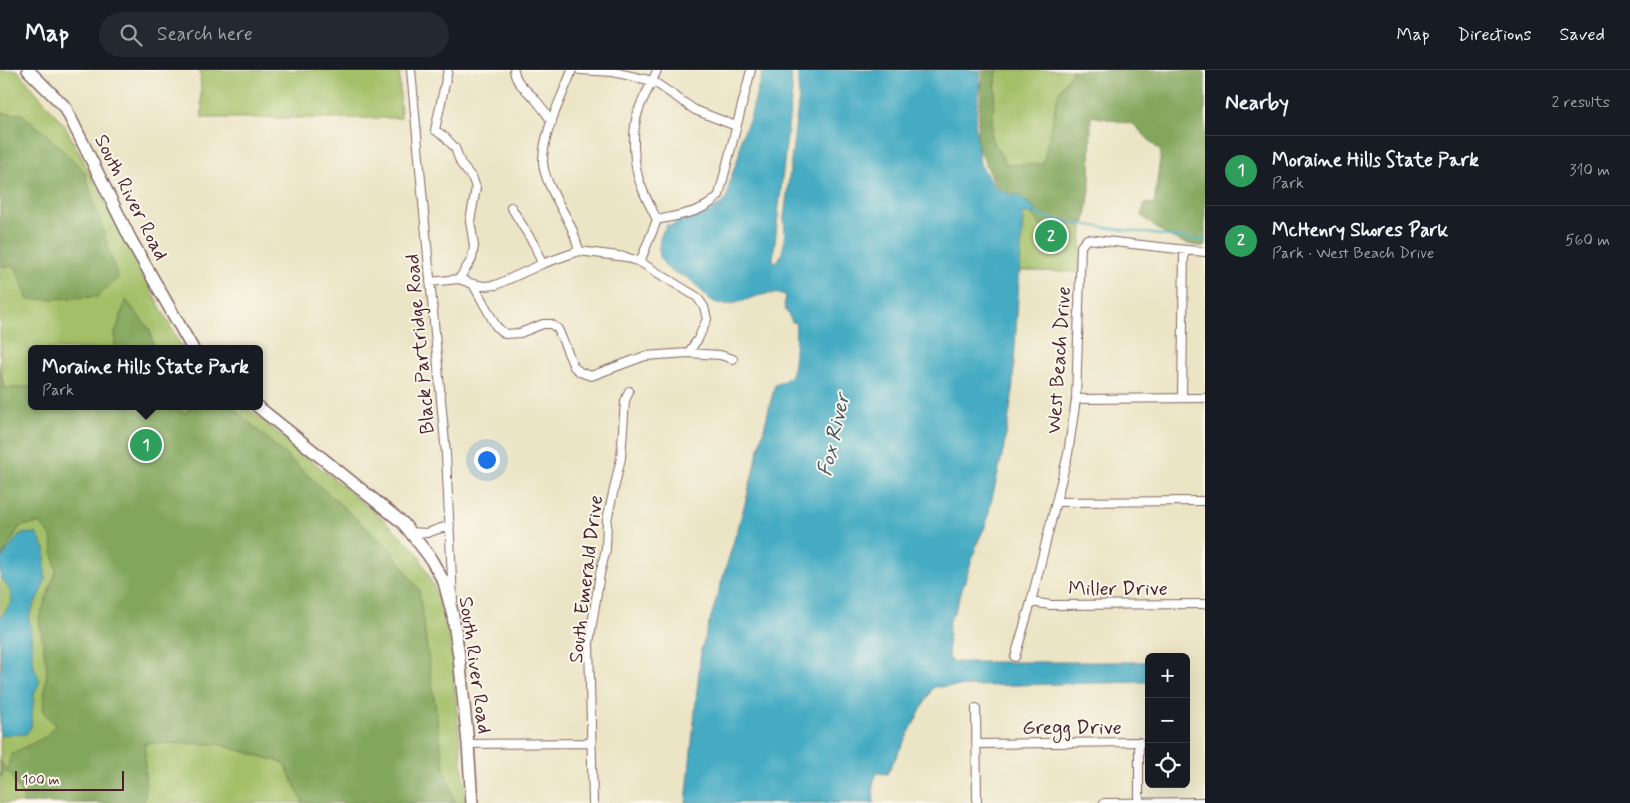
<!DOCTYPE html>
<meta charset="utf-8">
<style>
:root{--surface:#171b24;--page:#242831;--text:#f1f3f6;--muted:#9ea1a6;--line:#363941;--accent:#c8321e}
body{margin:0;font-family:Mynerve,sans-serif;background:var(--page);color:var(--text)}
.controls{position:absolute;right:15px;bottom:15px;display:grid;overflow:hidden;border-radius:8px;box-shadow:0 5px 20px #0002}
.controls button{width:45px;height:45px;display:grid;place-items:center;padding:0;border:0;border-bottom:1px solid var(--line);background:var(--surface);color:var(--text);font:25px sans-serif}
.scale{position:absolute;left:15px;bottom:12px;width:109px;box-sizing:border-box;padding-left:5px;border:2px solid #4a1f2b;border-top:0;font-size:14px;line-height:18px;white-space:nowrap;color:#4a1f2b;-webkit-text-stroke:4px #fbf7ec;paint-order:stroke}
.you{position:absolute;left:486px;top:389px;width:18px;height:18px;margin:-12px;border:4px solid #fff;border-radius:50%;background:#1a73e8;box-shadow:0 0 0 8px #1a73e833}
.badge{display:grid;place-items:center;width:32px;height:32px;border-radius:50%;background:var(--accent);color:#fff;font-size:16px;font-weight:700}
.pin{position:absolute;translate:-50% -50%;border:2px solid #fff;box-shadow:0 1px 5px #0006}
.popup{position:absolute;left:28px;top:275px;width:235px;height:65px;box-sizing:border-box;display:grid;place-content:center;border-radius:8px;background:var(--surface);filter:drop-shadow(0 1px 4px #0005);font-size:16px;white-space:nowrap;color:var(--muted)}
.popup b{font-size:19px;color:var(--text)}
.popup::after{content:'';position:absolute;left:50%;top:100%;margin-left:-10px;border:10px solid transparent;border-top-color:var(--surface)}
.list{margin:0;padding:0;list-style:none}
h2{display:flex;justify-content:space-between;align-items:center;height:65px;margin:0;padding:0 20px;font-size:21px}
h2 small{font-size:16px;font-weight:400;color:var(--muted)}
.list li{display:grid;grid-template-columns:32px 1fr auto;gap:15px;align-items:center;box-sizing:border-box;height:70px;padding:0 20px;border-top:1px solid var(--line)}
.list b{display:block;font-size:19px;white-space:nowrap}
.list p{margin:0;font-size:16px;white-space:nowrap;color:var(--muted)}
.list em{font-size:16px;font-style:normal;color:var(--muted)}
.icon{flex:none;width:28px;height:28px;fill:none;stroke:currentColor;stroke-width:2;stroke-linecap:round;stroke-linejoin:round}
.map{position:relative;flex:none;width:1205px;height:733px;overflow:hidden}
header{display:flex;align-items:center;gap:30px;box-sizing:border-box;height:70px;padding:0 25px;background:var(--surface);border-bottom:1px solid var(--line)}
header strong{font-size:24px}
nav{display:flex;gap:28px;margin-inline-start:auto;font-size:18px}
.search{width:350px;height:45px;background:var(--page);display:flex;align-items:center;gap:12px;box-sizing:border-box;padding:0 18px;border-radius:28px;color:var(--muted);font-size:19px}
main{display:flex}
aside{flex:1;background:var(--surface)}
.map>svg:first-child{display:block}
.green{fill:#a3c068;stroke:#76704a}
.forest{fill:#82a65c;stroke:#666244}
.water{fill:#44abc3;stroke:#476577}
.lines{fill:none;stroke-linecap:round;stroke-linejoin:round}
.stream{stroke:#44abc3;stroke-width:2}
.street-casing{stroke:#826461;stroke-width:10}
.secondary-casing{stroke:#826461;stroke-width:14}
.street{stroke:#fff;stroke-width:8}
.secondary{stroke:#fff;stroke-width:11}
.labels{text-anchor:middle;stroke-width:4;stroke-linejoin:round;paint-order:stroke}
.street-label{font-size:20px;fill:#4a1f2b;stroke:#fbf7ec}
.water-label{font-size:21px;font-style:italic;fill:#485768;stroke:#fbf7ec}
</style>
<header>
<strong>Map</strong>
<div class="search"><svg class="icon" aria-label="search" viewBox="0 0 24 24"><circle cx="10" cy="10" r="6"/><path d="M15 15l6 6"/></svg>Search here</div>
<nav><a>Map</a><a>Directions</a><a>Saved</a></nav>
</header>
<main>
<div class="map">
<svg width="1205" height="733" viewBox="0 0 1205 733">
<rect width="100%" height="100%" fill="#fbf7ec"/>
<filter id="ink" filterUnits="userSpaceOnUse"><feTurbulence type="fractalNoise" baseFrequency=".02" numOctaves="2"/><feDisplacementMap in="SourceGraphic" scale="10" xChannelSelector="R" yChannelSelector="G"/><feConvolveMatrix kernelMatrix="1 2 1 2 8 2 1 2 1" color-interpolation-filters="sRGB"/></filter>
<filter id="wash" filterUnits="userSpaceOnUse"><feTurbulence type="fractalNoise" baseFrequency=".0096" numOctaves="4" result="noise"/><feDisplacementMap in="SourceGraphic" scale="20" xChannelSelector="R" yChannelSelector="G"/><feGaussianBlur stdDeviation="1.12" result="paint"/><feColorMatrix in="noise" values="0 0 0 0 0 0 0 0 0 0 0 0 0 0 0 0 0 1.4 0 .05"/><feComposite in="paint" operator="in"/></filter>
<g filter="url(#wash)">
<rect width="100%" height="100%" fill="#ebe4c5"/>
<!-- green -->
<path class="green" d="M0,0h17l48,56 113,215 6,8h-152v57h213l138,113 34,33 19,39 14,50 16,162h-466z
M200,0h199l2,48h-199z
M997,0h76l-15,24 -15,71h-37l-15,-27z
M1028,143l14,5 40,8 -2,46 -61,-1 4,-56z"/>
<!-- forest -->
<path class="forest" d="M983,0h14l-6,68 16,27 36,-1 15,-70 15,-24h125l7,3v174c-24,-2 -47,-15 -64,-32l4,-11 9,-1 7,-51 -28,-28 -42,-8 -1,74 -5,32 -28,3 -10,9 -12,-16v-10l-22,-13 -15,-5 -22,-47z
M0,43l22,1 23,19 39,38 34,107 -21,19 -69,3 -12,-33 -16,-1z
M126,230l24,30 4,19h-39v-15z
M0,295l4,23 28,-1v19h142l12,8 3,-8h42l160,144 28,40 25,179 11,34h-152l-19,-40 -67,-19 -72,-1v56l-3,4h-119l1,-5 -16,-27 -8,6v-16l7,9 4,-16 34,-17 11,-12 -13,-13 4,-42 -8,-52 17,-47 -5,-35 -11,-13 -20,3 -20,34z"/>
<!-- water -->
<path class="water" d="M763,0h28l1,21 -19,169 2,2c11,-5 10,-33 9,-44l15,-121 -2,-27h184l-6,56 5,38 15,23 17,8 4,-1 19,14 -1,8 -6,-3 -5,2 -11,182 -8,50 -18,78 -8,16 -22,67 -7,14 -1,37 6,3h195v23l-3,-3 -213,5 -46,87 -10,-1 -4,10 1,20h-188l15,-153 44,-146 30,-119c4,-2 11,-4 14,-8 8,-7 6,-44 7,-55h-4c-4,-10 -11,-14 -6,-24l-2,-4c-7,0 -16,-1 -23,1 -12,3 -27,11 -40,9 -15,-2 -21,-18 -33,-26 -5,-3 -12,-4 -17,-7 -17,-12 -14,-34 -3,-47l2,2 19,-9 21,-5 16,-12 5,-23 8,-22 2,-17 9,-20z
M36,463l9,16v32l-16,35 5,51 6,14 -6,13 -3,33 -5,7 -25,1 -1,2v-66l2,-7 -2,-8v-38l12,-16 -2,-12 -10,-14v-16l20,-26z"/>
<g class="lines">
<!-- stream -->
<path class="stream" d="M1033,142l12,5 28,6 132,18"/>
</g>
</g>
<g filter="url(#ink)">
<g class="lines">
<defs>
<path id="street" d="M411,0l35,384 7,147
M448,0l-13,60 10,7 10,11 6,16 12,15 3,9 -6,33 4,25 -2,13 -13,20
M514,0c1,13 13,20 21,29 6,7 12,15 17,23
M572,0c-10,29 -29,60 -29,92 1,21 21,48 29,67 3,7 5,15 7,22
M580,0l33,2 40,9 42,29 41,16
M657,0c-5,14 -13,25 -18,39 -8,21 -6,59 3,79 4,11 10,21 15,32
M511,137l24,39 7,18
M430,212l29,-3 14,5 11,2 12,-1 46,-21 37,-13 47,6 14,5
M473,214l23,42 9,8 15,-1 23,-9h8l7,5 16,38 6,5 11,4 54,-20 43,-3 32,2 13,4
M688,283l10,-14 9,-20 -3,-12 -7,-10 -57,-35 17,-42c22,-5 47,-7 62,-25l32,-125
M1182,328l2,-148
M1076,329l129,-1
M1057,432l148,-1
M410,462l17,1 23,-8
M1031,532l20,3 154,-1
M1015,587l16,-55 37,-148 8,-55 5,-153 6,-7 118,13
M976,638l1,95
M468,674l123,-1
M976,674l163,-2v60
M593,733l-4,-160 11,-69 6,-25 1,-29 14,-62 4,-57 4,-10
M1104,733l101,-1"/>
<path id="secondary" d="M28,0l37,37 66,133 62,109
M257,336l146,117 26,33 15,26 9,34 6,40 9,88 4,59"/>
</defs>
<!-- street casing -->
<use href="#street" class="street-casing"/>
<!-- secondary casing -->
<use href="#secondary" class="secondary-casing"/>
<!-- street -->
<use href="#street" class="street"/>
<!-- secondary -->
<use href="#secondary" class="secondary"/>
</g>
</g>
<g class="labels">
<!-- street labels -->
<g class="street-label">
<text transform="translate(132 127) rotate(63)" y="7">South River Road</text>
<text transform="translate(419 274) rotate(-95)" y="7">Black Partridge Road</text>
<text transform="translate(1058 290) rotate(-86)" y="7">West Beach Drive</text>
<text transform="translate(585 509) rotate(-83)" y="7">South Emerald Drive</text>
<text x="1118" y="525">Miller Drive</text>
<text transform="translate(476 595) rotate(82)" y="7">South River Road</text>
<text x="1072" y="664">Gregg Drive</text>
</g>
<!-- water labels -->
<g class="water-label">
<text transform="translate(833 365) rotate(-77)" y="7">Fox River</text>
</g>
</g>
</svg>
<div class="controls">
<button>+</button>
<button>−</button>
<button><svg class="icon" aria-label="locate" viewBox="0 0 24 24"><circle cx="12" cy="12" r="6"/><path d="M12 2v4M12 18v4M2 12h4M18 12h4"/></svg></button>
</div>
<div class="scale">100 m</div>
<div class="you"></div>
<div class="pin badge" style="left:146px;top:375px;background:#2e9e5b">1</div>
<div class="popup"><b>Moraine Hills State Park</b>Park</div>
<div class="pin badge" style="left:1051px;top:166px;background:#2e9e5b">2</div>
</div>
<aside>
<h2>Nearby<small>2 results</small></h2>
<ul class="list">
<li><span class="badge" style="background:#2e9e5b">1</span><div><b>Moraine Hills State Park</b><p>Park</p></div><em>310 m</em></li>
<li><span class="badge" style="background:#2e9e5b">2</span><div><b>McHenry Shores Park</b><p>Park · West Beach Drive</p></div><em>560 m</em></li>
</ul>
</aside>
</main>
